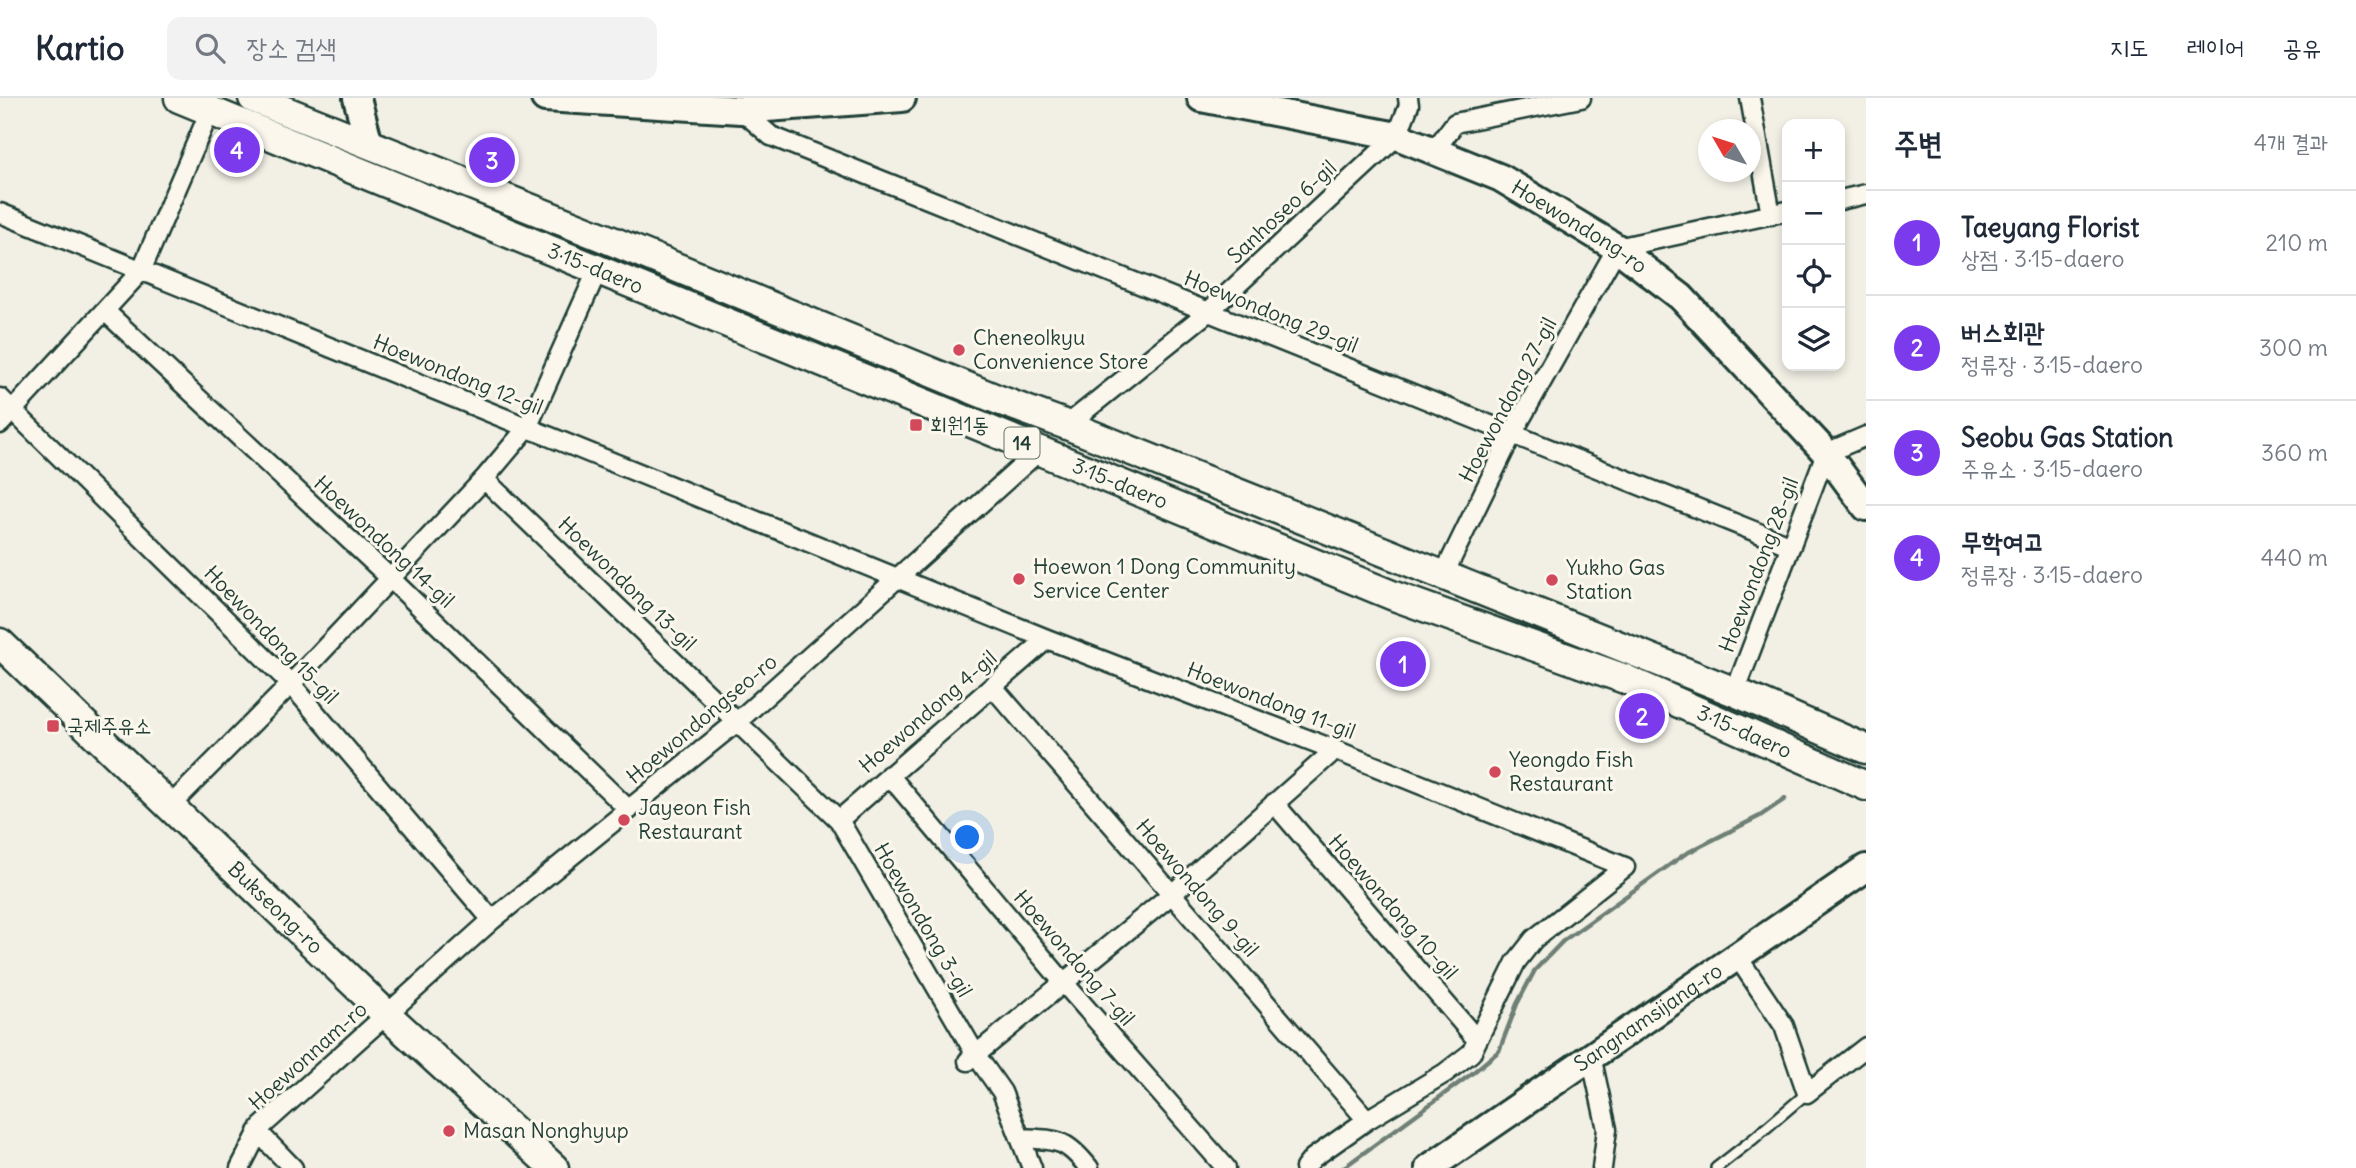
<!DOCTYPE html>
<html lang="ko">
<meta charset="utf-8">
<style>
:root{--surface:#fff;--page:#f2f2f3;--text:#1f2937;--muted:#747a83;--line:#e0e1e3;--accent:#7c3aed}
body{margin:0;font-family:Delius,"Poor Story",sans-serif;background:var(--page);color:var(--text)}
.controls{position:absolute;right:21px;top:21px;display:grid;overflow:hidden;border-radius:14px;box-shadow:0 4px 10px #0003}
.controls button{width:63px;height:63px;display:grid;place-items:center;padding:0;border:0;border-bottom:2px solid var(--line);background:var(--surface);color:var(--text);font:35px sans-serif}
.compass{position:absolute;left:1698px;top:21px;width:63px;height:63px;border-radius:50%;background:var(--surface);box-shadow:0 4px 10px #0003;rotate:309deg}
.you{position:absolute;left:968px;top:740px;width:24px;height:24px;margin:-18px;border:5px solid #fff;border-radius:50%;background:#1a73e8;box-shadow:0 0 0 10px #1a73e833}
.badge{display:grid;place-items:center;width:46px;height:46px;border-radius:50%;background:var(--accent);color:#fff;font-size:23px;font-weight:700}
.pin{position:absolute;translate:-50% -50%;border:4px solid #fff;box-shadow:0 2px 7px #0006}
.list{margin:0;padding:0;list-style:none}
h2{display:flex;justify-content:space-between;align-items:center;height:91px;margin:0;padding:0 28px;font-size:30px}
h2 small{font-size:23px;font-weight:400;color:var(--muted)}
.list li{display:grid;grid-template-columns:46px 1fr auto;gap:21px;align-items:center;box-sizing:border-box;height:105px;padding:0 28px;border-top:2px solid var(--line)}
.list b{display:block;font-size:26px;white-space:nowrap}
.list p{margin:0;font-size:23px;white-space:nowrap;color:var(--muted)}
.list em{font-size:23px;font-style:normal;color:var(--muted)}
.icon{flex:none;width:38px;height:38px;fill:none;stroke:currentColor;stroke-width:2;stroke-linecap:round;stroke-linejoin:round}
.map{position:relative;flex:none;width:1866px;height:1070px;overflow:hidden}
header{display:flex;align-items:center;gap:42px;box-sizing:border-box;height:98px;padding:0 35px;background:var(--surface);border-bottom:2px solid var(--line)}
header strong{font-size:33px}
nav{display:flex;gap:38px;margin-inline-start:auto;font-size:24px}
.search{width:490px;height:63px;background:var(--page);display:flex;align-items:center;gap:18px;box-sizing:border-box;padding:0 24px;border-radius:14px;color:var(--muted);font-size:26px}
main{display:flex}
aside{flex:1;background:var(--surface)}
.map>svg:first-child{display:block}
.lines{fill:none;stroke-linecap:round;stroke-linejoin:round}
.stream{stroke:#6e7f75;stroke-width:4.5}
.lane-casing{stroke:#1f3d34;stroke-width:14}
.street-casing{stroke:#1f3d34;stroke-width:23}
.secondary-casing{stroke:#1f3d34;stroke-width:32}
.primary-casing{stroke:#1f3d34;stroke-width:33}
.lane{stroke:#fbf7ec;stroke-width:9}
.street{stroke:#fbf7ec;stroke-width:18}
.secondary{stroke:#fbf7ec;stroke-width:26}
.primary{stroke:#fbf7ec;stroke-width:28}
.poi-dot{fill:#d1495b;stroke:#fbf7ec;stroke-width:2.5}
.labels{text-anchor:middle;stroke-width:6;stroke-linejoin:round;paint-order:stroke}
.shield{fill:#fbf7ec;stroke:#61756b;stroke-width:2}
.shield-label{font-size:19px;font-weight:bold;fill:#1f3d34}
.street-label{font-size:21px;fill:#1f3d34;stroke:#fbf7ec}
.poi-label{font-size:21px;fill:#1f3d34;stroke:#fbf7ec;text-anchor:start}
</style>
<header>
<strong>Kartio</strong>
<div class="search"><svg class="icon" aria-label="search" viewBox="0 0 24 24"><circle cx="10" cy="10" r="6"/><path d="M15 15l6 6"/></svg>장소 검색</div>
<nav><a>지도</a><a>레이어</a><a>공유</a></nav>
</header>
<main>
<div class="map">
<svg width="1866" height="1070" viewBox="0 0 1866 1070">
<rect width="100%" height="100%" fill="#f2f0e5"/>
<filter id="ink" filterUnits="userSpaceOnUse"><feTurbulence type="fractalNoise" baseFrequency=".0143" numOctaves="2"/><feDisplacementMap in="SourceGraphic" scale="14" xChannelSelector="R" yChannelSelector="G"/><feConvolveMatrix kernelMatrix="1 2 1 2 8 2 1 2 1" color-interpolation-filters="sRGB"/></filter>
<g filter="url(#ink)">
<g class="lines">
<!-- stream -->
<path class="stream" d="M1343,1070l127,-93 29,-24 18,-47 18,-34 28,-29 122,-87 75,-38 25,-17"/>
<defs>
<path id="lane" d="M1716,1070l36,-28 55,-47"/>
<path id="street" d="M1750,0l21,117
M741,12l30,26 1020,410
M1434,53l21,-28 126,-25
M1840,102l26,-6
M0,115l1047,426 288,111 290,117
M105,213l284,266 240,233
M0,300l291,286 201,236
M0,326l141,-153 69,-160
M1067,327l141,-113 189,-176 12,-31 -1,-7
M484,381l355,341 137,235 26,37 30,76
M1443,478l69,-142 105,-186 170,-37
M993,589l374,433
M1735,594l91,-239 40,-17
M889,677l175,208 162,185
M1274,705l203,237
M170,708l121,-122 193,-205 43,-51 71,-159
M839,722l208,-181
M1737,858l47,70 23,67 59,-46
M1591,958l16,73 -5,39
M968,963l204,-167 163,-144
M258,1034l35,36
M1021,1040c36,2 44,0 68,30
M240,1070l21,-41 231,-207 246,-199 302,-271
M1305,1070l8,-10 54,-38 78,-47 26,-20 45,-91 18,-23 91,-72"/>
<g id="secondary">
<path d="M357,0l12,46"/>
<path d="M545,0l196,12 161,-12"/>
<path id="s1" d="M1201,0l196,38 104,42 116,70 64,49 145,156 40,54"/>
<path id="s2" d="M1429,1070l437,-300"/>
</g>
<g id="primary">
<path id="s3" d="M179,0l1215,498 231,83 241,107"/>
<path d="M253,0l347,138 399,164 68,25 668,267 131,57"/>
<path id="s4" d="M0,545l387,372 167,153"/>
</g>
</defs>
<!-- lane casing -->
<use href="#lane" class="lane-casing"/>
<!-- street casing -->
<use href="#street" class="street-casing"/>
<!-- secondary casing -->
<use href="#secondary" class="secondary-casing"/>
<!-- primary casing -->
<use href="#primary" class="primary-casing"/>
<!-- lane -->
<use href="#lane" class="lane"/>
<!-- street -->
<use href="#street" class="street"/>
<!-- secondary -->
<use href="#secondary" class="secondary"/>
<!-- primary -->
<use href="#primary" class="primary"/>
</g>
</g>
<!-- markers -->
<g class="poi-dot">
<circle cx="959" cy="252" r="7"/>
<rect x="909" y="320" width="14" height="14" rx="3.5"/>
<circle cx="1019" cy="481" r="7"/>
<circle cx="1552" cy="482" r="7"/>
<rect x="46" y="621" width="14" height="14" rx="3.5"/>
<circle cx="1495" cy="674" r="7"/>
<circle cx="624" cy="722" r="7"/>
<circle cx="449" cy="1033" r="7"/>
</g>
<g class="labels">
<!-- shield labels -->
<rect class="shield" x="1004.5" y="329.5" width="35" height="31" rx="5"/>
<g class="shield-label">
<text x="1022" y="352">14</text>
</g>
<!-- street labels -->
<g class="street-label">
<text transform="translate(1282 114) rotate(-43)" y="7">Sanhoseo 6-gil</text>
<text dy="7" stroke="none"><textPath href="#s1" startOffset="404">Hoewondong-ro</textPath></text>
<text dy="7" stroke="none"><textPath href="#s3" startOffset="450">3·15-daero</textPath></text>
<text transform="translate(1271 214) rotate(22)" y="7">Hoewondong 29-gil</text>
<text transform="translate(458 277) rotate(22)" y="7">Hoewondong 12-gil</text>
<text transform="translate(1508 302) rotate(-62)" y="7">Hoewondong 27-gil</text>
<text dy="7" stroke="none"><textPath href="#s3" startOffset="1017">3·15-daero</textPath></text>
<text transform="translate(384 444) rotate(43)" y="7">Hoewondong 14-gil</text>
<text transform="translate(1759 467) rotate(-69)" y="7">Hoewondong 28-gil</text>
<text transform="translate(627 486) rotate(44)" y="7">Hoewondong 13-gil</text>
<text transform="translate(271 537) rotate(46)" y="7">Hoewondong 15-gil</text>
<text transform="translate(1271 603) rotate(21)" y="7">Hoewondong 11-gil</text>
<text transform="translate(928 614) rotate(-41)" y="7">Hoewondong 4-gil</text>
<text transform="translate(702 621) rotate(-40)" y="7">Hoewondongseo-ro</text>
<text dy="7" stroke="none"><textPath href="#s3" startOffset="1689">3·15-daero</textPath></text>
<text transform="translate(1197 790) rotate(49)" y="7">Hoewondong 9-gil</text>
<text dy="7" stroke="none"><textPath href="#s4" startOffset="382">Bukseong-ro</textPath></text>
<text transform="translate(1393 809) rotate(49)" y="7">Hoewondong 10-gil</text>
<text transform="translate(923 822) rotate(60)" y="7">Hoewondong 3-gil</text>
<text transform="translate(1074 860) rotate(49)" y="7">Hoewondong 7-gil</text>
<text dy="7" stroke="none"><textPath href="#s2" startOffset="266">Sangnamsijang-ro</textPath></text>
<text transform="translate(308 958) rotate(-42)" y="7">Hoewonnam-ro</text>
</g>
<!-- poi labels -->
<g class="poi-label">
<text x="973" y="247">Cheneolkyu<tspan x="973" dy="24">Convenience Store</tspan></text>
<text x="930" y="334">회원1동</text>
<text x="1033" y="476">Hoewon 1 Dong Community<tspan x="1033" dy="24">Service Center</tspan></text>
<text x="1566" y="477">Yukho Gas<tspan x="1566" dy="24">Station</tspan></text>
<text x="67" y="635">국제주유소</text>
<text x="1509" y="669">Yeongdo Fish<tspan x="1509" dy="24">Restaurant</tspan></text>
<text x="638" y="717">Jayeon Fish<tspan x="638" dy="24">Restaurant</tspan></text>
<text x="463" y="1040">Masan Nonghyup</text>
</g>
</g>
</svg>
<div class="controls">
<button>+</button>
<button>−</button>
<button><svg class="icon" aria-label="locate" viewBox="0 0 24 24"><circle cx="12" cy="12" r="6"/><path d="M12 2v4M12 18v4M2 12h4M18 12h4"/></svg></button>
<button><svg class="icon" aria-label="layers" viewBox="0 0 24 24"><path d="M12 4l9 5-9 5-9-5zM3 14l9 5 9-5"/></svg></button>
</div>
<svg class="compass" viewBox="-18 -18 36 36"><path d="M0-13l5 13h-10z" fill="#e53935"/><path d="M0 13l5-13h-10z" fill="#747a83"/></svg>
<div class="you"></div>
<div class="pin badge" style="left:1403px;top:566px">1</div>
<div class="pin badge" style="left:1642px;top:618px">2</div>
<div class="pin badge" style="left:492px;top:62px">3</div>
<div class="pin badge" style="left:237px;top:52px">4</div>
</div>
<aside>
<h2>주변<small>4개 결과</small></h2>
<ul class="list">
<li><span class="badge">1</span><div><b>Taeyang Florist</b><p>상점 · 3·15-daero</p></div><em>210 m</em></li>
<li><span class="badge">2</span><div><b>버스회관</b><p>정류장 · 3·15-daero</p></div><em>300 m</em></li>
<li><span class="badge">3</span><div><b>Seobu Gas Station</b><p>주유소 · 3·15-daero</p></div><em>360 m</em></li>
<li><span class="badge">4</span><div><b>무학여고</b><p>정류장 · 3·15-daero</p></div><em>440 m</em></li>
</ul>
</aside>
</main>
